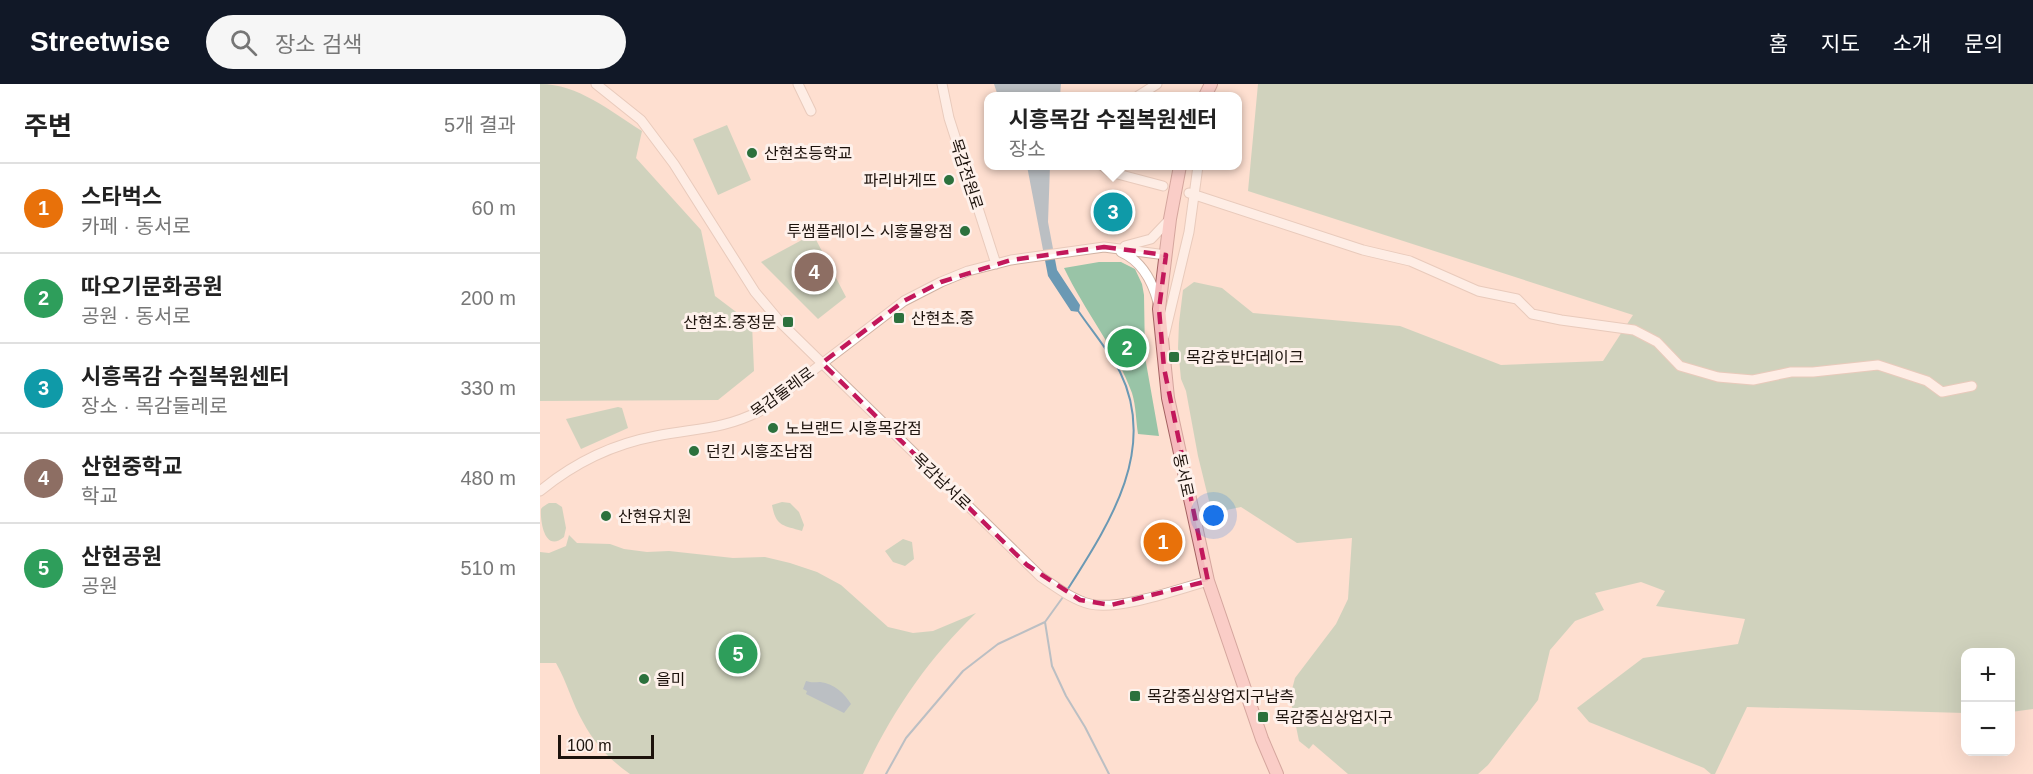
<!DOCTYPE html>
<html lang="ko">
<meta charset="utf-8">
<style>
:root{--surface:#fff;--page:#f6f6f6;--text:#222;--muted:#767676;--line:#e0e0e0;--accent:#111827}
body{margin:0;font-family:Arial,"Noto Sans KR",sans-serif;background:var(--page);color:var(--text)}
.controls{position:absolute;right:18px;bottom:18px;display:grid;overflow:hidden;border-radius:12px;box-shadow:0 6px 24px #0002}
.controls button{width:54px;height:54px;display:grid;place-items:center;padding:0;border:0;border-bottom:2px solid var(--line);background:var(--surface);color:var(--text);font:30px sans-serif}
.scale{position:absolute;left:18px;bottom:15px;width:96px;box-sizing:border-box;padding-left:6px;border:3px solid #1c120c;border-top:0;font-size:16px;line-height:21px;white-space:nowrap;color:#1c120c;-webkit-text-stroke:4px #fef1eb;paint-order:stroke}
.you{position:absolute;left:674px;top:432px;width:21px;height:21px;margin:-15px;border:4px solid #fff;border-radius:50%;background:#1a73e8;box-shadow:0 0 0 9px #1a73e833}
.badge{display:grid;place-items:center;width:39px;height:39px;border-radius:50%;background:var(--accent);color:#fff;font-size:20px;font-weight:700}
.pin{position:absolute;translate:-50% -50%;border:3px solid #fff;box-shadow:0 2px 6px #0006}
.popup{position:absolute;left:444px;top:8px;width:258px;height:78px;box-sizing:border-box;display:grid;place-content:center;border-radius:12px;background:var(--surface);filter:drop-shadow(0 2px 4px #0005);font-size:20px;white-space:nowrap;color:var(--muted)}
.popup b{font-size:22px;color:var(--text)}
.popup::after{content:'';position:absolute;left:50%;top:100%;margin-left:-12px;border:12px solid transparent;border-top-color:var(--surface)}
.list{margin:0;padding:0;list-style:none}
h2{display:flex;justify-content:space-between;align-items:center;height:78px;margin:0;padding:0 24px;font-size:26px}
h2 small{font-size:20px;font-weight:400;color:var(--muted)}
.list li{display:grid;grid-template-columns:39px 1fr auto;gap:18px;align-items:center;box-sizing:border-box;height:90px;padding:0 24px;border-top:2px solid var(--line)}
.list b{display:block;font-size:22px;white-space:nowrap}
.list p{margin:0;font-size:20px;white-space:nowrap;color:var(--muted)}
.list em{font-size:20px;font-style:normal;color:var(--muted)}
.icon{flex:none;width:33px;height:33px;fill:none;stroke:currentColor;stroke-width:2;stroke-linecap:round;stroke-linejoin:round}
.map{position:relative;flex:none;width:1493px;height:690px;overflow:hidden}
header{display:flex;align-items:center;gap:36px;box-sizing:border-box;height:84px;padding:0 30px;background:var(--accent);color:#fff}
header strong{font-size:28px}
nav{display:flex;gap:33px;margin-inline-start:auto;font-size:21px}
.search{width:420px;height:54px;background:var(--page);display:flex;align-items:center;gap:15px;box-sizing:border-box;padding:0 21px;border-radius:33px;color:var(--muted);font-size:22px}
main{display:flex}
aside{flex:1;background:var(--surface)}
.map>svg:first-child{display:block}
.green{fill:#99c4a7}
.water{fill:#6b99b4}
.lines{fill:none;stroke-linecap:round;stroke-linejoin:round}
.stream{stroke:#6b99b4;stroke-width:2}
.minor-casing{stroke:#d0b2a3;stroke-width:11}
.major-casing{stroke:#a46161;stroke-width:14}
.minor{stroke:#fff;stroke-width:9}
.major{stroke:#f5b9bc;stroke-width:12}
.marked{fill:none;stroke:#c2185b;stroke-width:4.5;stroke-dasharray:12 8;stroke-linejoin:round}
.poi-dot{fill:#2c713d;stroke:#fef1eb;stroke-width:2}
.labels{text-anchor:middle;stroke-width:6;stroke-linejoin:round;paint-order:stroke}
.poi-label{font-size:16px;fill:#1c120c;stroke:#fef1eb;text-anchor:start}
.street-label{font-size:16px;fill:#1c120c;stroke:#fef1eb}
</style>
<header>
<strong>Streetwise</strong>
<div class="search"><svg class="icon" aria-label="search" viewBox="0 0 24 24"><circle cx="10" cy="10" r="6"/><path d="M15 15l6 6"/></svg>장소 검색</div>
<nav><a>홈</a><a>지도</a><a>소개</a><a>문의</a></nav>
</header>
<main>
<aside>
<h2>주변<small>5개 결과</small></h2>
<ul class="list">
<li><span class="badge" style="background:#e8710a">1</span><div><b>스타벅스</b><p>카페 · 동서로</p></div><em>60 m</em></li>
<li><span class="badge" style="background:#2e9e5b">2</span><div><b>따오기문화공원</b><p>공원 · 동서로</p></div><em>200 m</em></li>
<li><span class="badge" style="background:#0f9aa8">3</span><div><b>시흥목감 수질복원센터</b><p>장소 · 목감둘레로</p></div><em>330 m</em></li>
<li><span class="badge" style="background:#8d6e63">4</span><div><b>산현중학교</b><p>학교</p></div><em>480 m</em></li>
<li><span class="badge" style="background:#2e9e5b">5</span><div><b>산현공원</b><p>공원</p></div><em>510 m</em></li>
</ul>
</aside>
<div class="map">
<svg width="1493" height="690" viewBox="0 0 1493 690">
<rect width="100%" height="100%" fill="#fedfd0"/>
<!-- green -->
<path class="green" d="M0,0c38,0 70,27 102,47l-6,27 65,72 14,66 37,28 2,47 -36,29 -178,1z
M718,0h775v625l-22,3 -1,-60h-44l-1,61 -218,-6 -32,67h-4l-7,-6 -115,-46 -12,-14 66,-50 95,-14 7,-25 -89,-13 9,-15 -24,-9 -46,11 9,17 -29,11 -25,29 -12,50 -50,65 -10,9h-130l-35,-30 -4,5 -10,-8 -9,-44 5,-19 41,-54 12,-25 4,-61 -55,5 -56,-36 -29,6 -14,-57 -12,-65 -5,-12 -3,-31 1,-25 4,-33 11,-8 28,6 31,25 147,13 101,39 102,-4 30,-46 -385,-124z
M187,41l24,55 -33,15 -25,-56z
M273,150l33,63 -28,22 -57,-57z
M559,178h22l14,7 7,15 2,11 1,62 14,79 -21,-2c-2,-13 -2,-28 -6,-41 -15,-42 -48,-83 -68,-125z
M78,323l4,1 6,20 -47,21 -15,-30z
M242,418l8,1 9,9 5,13 -2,6c-19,-6 -26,-4 -30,-26z
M9,419h7l6,4 4,21 -2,9c-20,17 -24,-18 -23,-28 2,-3 5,-4 8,-6z
M29,451l8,8 33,1 14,5 23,3 22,-1 64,7 32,-1 25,6 27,9 24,13 47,42 25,6 20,-2 43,-18c-48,46 -85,100 -113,161h-233c-20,-14 -36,-31 -47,-52 -11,-19 -16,-40 -27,-59h-16v-111l9,1 17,-7z
M363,455l9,3 2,17 -9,7 -12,-4 -8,-11z"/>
<!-- water -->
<path class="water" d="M454,0h67l-1,12h-62z
M487,82h23l-2,56 9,48 23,35 -1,7 -8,-1 -23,-35z
M266,597c6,2 9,1 14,1 15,2 24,11 31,22l-7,9 -38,-19 1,-3 -4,-2z"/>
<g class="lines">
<!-- stream -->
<path class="stream" d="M526,508c41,-65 93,-141 54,-220 -11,-21 -28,-41 -41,-60
M523,513l-18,25 7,44 14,30 19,31 24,47
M346,690l20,-36 57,-67 35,-27 47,-22"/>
<defs>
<path id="minor" d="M56,0l45,36 33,44 81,128 26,31 260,254c15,10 32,23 49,27 29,7 88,-15 118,-23
M258,0l13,27
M402,0l7,34 47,146
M598,12l19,-12
M563,82l7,6 53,14
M649,109l174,57 47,11 68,30 39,8 15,15 29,6 73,10 23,12 23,24 38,11 35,3 38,-8h22l65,-7 49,16 15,11 30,-6
M585,162l26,-7 19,-20
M581,168c21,9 31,28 37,50
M624,253l25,-105 9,-66
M0,407c34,-28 73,-47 116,-55 40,-8 66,-6 104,-25l144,-110 37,-19 27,-11 43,-11 93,-13 62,8"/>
<path id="major" d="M665,12l6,-12
M640,82l-10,53 -11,90 9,89 40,183 54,158 15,35"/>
</defs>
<!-- minor casing -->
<use href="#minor" class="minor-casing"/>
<!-- major casing -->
<use href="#major" class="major-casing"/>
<!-- minor -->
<use href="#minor" class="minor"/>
<!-- major -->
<use href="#major" class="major"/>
</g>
<!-- marked area -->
<path d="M0 0H1493V690H0ZM564,163l62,8 -7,54 5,59 44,213 -97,24 -31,-5 -53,-35 -205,-202 82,-62 37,-19 70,-22z" fill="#fedfd0" fill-opacity=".55" fill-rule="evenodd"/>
<path class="marked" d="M564,163l62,8 -7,54 5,59 44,213 -97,24 -31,-5 -53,-35 -205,-202 82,-62 37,-19 70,-22z"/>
<!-- markers -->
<g class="poi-dot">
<circle cx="212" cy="69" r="6"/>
<circle cx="409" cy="96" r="6"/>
<circle cx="425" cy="147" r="6"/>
<rect x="353" y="228" width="12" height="12" rx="3"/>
<rect x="242" y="232" width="12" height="12" rx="3"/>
<rect x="628" y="267" width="12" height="12" rx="3"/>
<circle cx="233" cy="344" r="6"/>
<circle cx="154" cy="367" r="6"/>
<circle cx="66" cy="432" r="6"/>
<circle cx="104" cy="595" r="6"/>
<rect x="589" y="606" width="12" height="12" rx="3"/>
<rect x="717" y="627" width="12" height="12" rx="3"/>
</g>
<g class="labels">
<!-- poi labels -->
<g class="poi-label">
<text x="224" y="75">산현초등학교</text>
<text x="397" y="102" text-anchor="end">파리바게뜨</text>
<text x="413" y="153" text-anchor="end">투썸플레이스 시흥물왕점</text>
<text x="371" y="240">산현초.중</text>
<text x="236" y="244" text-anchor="end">산현초.중정문</text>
<text x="646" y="279">목감호반더레이크</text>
<text x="245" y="350">노브랜드 시흥목감점</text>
<text x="166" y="373">던킨 시흥조남점</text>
<text x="78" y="438">산현유치원</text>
<text x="116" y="601">을미</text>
<text x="607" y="618">목감중심상업지구남측</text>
<text x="735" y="639">목감중심상업지구</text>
</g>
<!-- street labels -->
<g class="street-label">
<text transform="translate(427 90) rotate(72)" y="6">목감전원로</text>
<text transform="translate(242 308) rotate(-36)" y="6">목감둘레로</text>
<text transform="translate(644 391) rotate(78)" y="6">동서로</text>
<text transform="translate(402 397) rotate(44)" y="6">목감남서로</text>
</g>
</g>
</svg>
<div class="controls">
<button>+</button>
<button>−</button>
</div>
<div class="scale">100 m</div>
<div class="you"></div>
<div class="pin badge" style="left:623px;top:458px;background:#e8710a">1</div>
<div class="pin badge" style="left:587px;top:264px;background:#2e9e5b">2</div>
<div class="pin badge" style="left:573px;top:128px;background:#0f9aa8">3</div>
<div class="popup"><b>시흥목감 수질복원센터</b>장소</div>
<div class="pin badge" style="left:274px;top:188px;background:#8d6e63">4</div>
<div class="pin badge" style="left:198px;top:570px;background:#2e9e5b">5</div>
</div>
</main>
